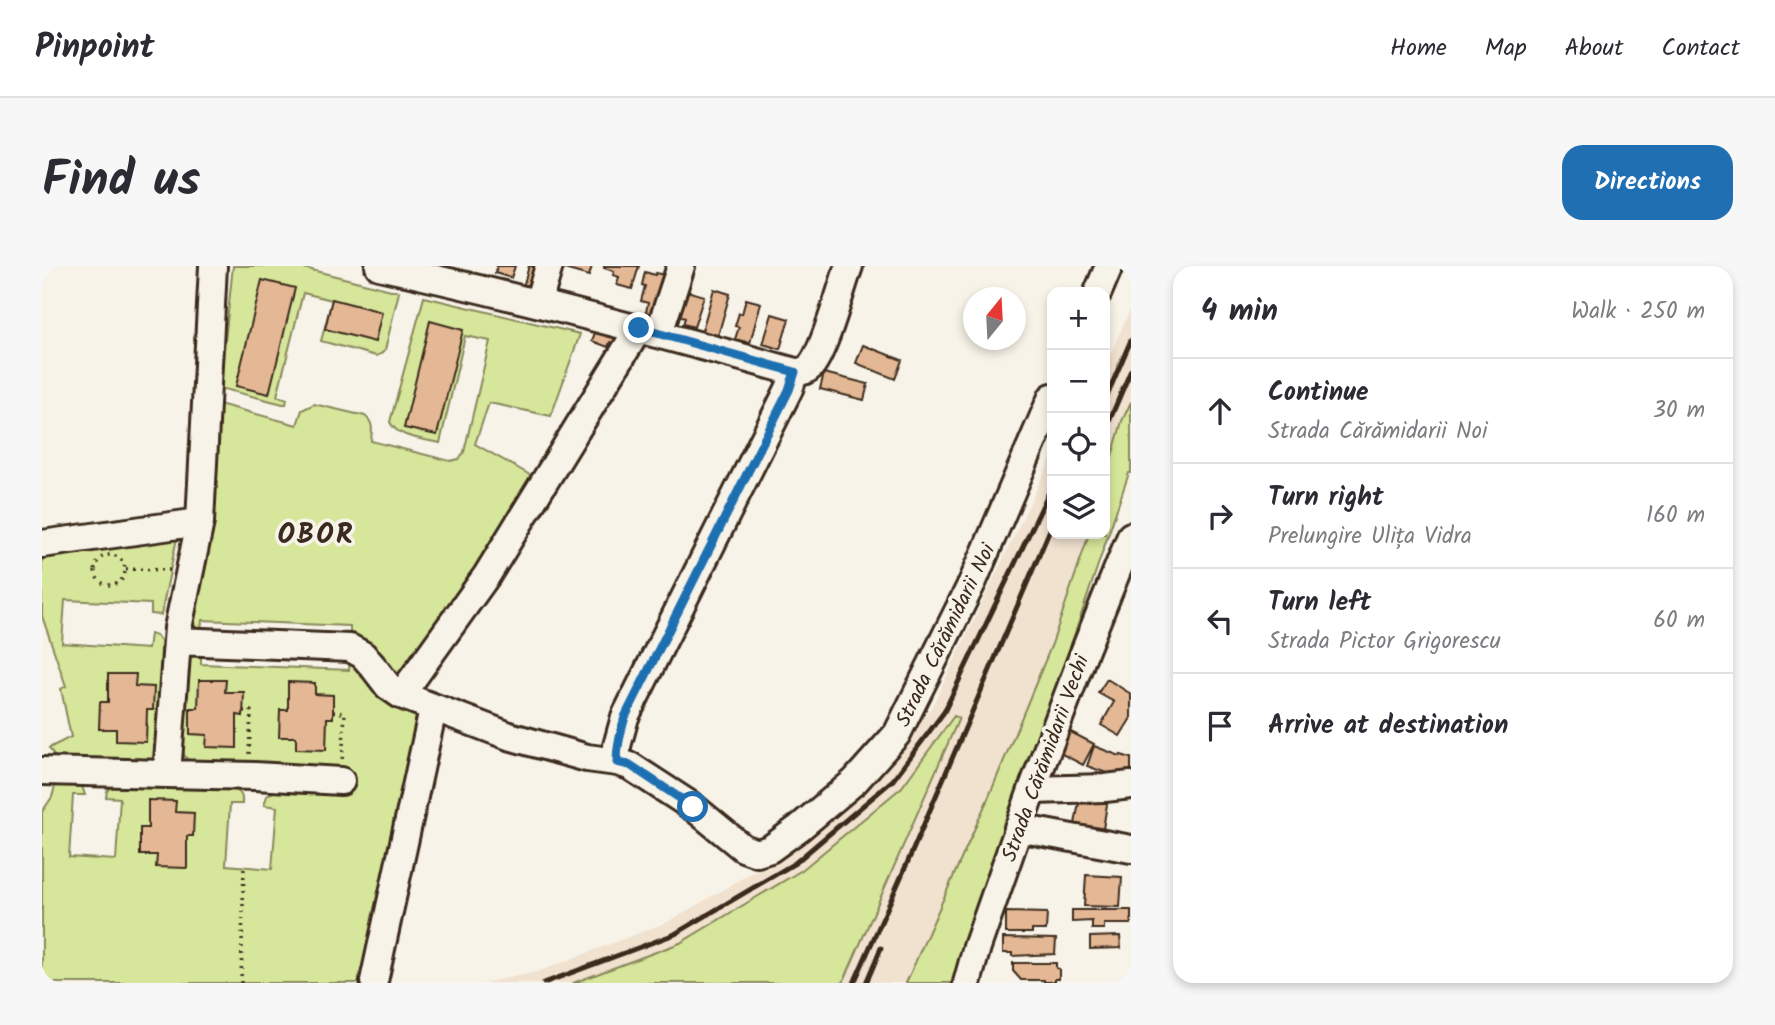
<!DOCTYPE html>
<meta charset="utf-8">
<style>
:root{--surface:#fff;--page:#f7f7f7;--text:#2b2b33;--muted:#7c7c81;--line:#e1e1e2;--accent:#1f6fb2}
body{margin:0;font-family:Kalam,sans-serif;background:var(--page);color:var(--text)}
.controls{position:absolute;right:21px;top:21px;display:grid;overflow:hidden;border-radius:14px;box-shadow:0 4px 10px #0003}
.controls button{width:63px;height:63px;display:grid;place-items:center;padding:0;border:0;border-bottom:2px solid var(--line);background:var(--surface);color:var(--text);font:35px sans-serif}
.compass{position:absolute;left:921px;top:21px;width:63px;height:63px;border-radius:50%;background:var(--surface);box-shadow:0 4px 10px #0003;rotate:18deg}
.stop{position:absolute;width:21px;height:21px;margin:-16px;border:5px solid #1f6fb2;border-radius:50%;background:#fff}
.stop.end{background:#1f6fb2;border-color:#fff;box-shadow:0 2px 7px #0008}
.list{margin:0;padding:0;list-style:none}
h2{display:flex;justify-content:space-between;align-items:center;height:91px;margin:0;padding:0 28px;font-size:30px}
h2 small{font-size:23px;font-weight:400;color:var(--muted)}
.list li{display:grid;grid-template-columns:46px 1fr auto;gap:21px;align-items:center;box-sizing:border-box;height:105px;padding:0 28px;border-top:2px solid var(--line)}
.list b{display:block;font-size:26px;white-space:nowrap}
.list p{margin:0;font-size:23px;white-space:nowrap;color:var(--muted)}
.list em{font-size:23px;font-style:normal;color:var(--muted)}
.icon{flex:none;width:38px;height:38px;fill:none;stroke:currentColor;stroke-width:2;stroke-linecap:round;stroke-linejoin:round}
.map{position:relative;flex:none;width:1089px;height:717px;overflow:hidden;border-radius:21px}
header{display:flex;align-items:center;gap:42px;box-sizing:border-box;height:98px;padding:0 35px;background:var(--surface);border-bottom:2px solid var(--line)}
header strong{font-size:33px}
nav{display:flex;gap:38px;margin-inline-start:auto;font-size:24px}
.intro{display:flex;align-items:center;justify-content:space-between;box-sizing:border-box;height:168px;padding:0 42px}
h1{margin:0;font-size:49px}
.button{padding:18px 32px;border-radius:21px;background:var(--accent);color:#fff;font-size:24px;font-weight:700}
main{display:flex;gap:42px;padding:0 42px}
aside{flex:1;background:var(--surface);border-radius:21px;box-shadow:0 4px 10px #0003}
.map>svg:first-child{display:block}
.built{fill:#f1e1cf}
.green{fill:#d6e69a;stroke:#88885c;stroke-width:2}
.building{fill:#e4b894;stroke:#3b2a1e;stroke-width:2}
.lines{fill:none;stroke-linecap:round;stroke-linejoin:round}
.minor-casing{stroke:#3b2a1e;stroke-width:32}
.path{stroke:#3b2a1e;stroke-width:3.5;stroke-dasharray:2 5;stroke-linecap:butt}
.minor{stroke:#f7f3e8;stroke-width:26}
.rail{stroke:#3b2a1e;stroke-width:5}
.route{stroke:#1f6fb2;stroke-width:9}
.labels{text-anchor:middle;stroke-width:7;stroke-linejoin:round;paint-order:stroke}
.street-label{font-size:21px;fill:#3b2a1e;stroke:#f7f3e8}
.district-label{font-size:28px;font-weight:bold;letter-spacing:2px;fill:#3b2a1e;stroke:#f7f3e8}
</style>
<header>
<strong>Pinpoint</strong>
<nav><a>Home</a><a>Map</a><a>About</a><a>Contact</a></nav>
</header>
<div class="intro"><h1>Find us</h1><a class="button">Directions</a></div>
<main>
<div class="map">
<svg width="1089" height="717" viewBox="0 0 1089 717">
<rect width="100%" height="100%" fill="#f7f3e8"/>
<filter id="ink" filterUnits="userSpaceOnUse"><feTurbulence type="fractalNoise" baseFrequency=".0143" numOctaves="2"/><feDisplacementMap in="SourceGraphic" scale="14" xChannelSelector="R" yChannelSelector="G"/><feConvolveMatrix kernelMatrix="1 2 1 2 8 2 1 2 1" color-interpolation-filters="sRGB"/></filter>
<g filter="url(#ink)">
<!-- built -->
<path class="built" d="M1089,42v94l-9,19 -17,60v-115z
M1010,191v77h37l-37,110 -62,150 -84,189h-424l55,-11 131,-50 119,-70 96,-81 50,-66z"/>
<!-- green -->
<path class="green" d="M191,0h63l103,26 -14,58 -4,4 -5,2 -55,-15 11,-41 -29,-7 -26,103 10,3 -1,5h-3l-63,-16z
M382,31l156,37 -29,82 -62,-13 -14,41 64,36 -138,205 -51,-46v-13l-148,-6 -1,12c-6,-3 -7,-6 -9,-13l21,-96 6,-119 78,21 5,-15 12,-6 51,12c9,7 7,14 6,25l79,20 9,-2 5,-7 26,-111 -25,-5 -25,107c-16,-4 -43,-5 -50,-21z
M1089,136v71h-2l-172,510h-51l84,-189 62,-150 37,-110h16v-53l17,-60z
M135,272l-16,77 -10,-1v-10l-86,-4 -3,43 86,6 2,-15 7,2 4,6 -1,64 -5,49 -4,5 -6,2 -89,-3 -7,-11 22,-11 -10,-48 5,-3 -24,-70v-65z
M159,385v13l148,6 1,-12 74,56 -63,269h-319v-171l10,-15 5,-18 19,1 6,6 3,9h-12l-4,62 47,3 4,-62 -14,-1 1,-6 7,-8 118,5c8,4 11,6 10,16h-12l-4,61 46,4 5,-62 -13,-2 3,-9 8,-5 65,1 -149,-30 -6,-5 -2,-6 2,-91 6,-6z
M912,450l5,2 -116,265h-270l107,-40 122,-73 100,-83z"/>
<!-- building -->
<path class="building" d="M455,0h18l-4,12 -16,-5z
M487,0h15l-6,26 -15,-5z
M520,0h30l-3,10 -28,-8z
M562,0h35l-7,23 -15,-4 2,-8 -6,-2 1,-4 -10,-3z
M603,6l10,3 1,-2 16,4 -12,39 -14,-4 2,-9 -7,-2 4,-15 -3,-1z
M220,14l33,8 -26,106 -33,-8z
M638,23l24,7 -10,31 -11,-3 2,-6 -13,-4z
M672,23l16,5 -13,45 -16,-5z
M290,33l50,13 -7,30 -50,-13z
M704,33l15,4 -11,40 -15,-4 4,-12 -4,-1 4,-13 3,1z
M730,48l17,5 -9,30 -17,-5z
M388,55l33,9 -26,105 -33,-7z
M556,58l26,9 -4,13 -10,-4 -2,5 -16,-6z
M821,79l39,15 -7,19 -39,-16z
M782,107l44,11 -4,16 -44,-11z
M66,408h28l-1,12 19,1 -1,23h-6l-1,32 -30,-1v-12h-17l1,-27h8z
M1065,413l24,15v24l-11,18 -19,-11 13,-23 -16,-9z
M157,414h27l-1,12h19l-1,24 -6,-1v33l-31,-1 1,-12 -17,-1v-26h8z
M246,416l27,1v11l18,1v23h-6l-1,32 -30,-1v-12h-17l1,-27h8z
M1023,463l29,15 -11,21 -23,-12 2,-4 -5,-3z
M1052,480l26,10 1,-1 10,3v16l-5,-2 -3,7 -36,-13z
M1051,530l15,2 -5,31 -28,-5 4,-22 13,2z
M106,534l28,1 -1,11 19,1 -1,23h-6v32l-31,-1 1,-12h-17v-27h8z
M1044,609l36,2 -2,30 -36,-1z
M1030,644h59v14h-27v5h-12v-8l-20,1z
M964,646l41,1 -1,17h-14v3h-26z
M1078,670l1,12 -31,1v-12z
M961,672l53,1 -1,15 -43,2v-3h-9z
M971,697h43v5l3,1v10h-4v3h-11v-2h-23l-8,-9z"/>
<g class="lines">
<defs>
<path id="minor" d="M171,0l-13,256 -22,106 -11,146 88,2 86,5
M337,0c140,31 278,67 416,106 7,0 11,-1 15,-5 14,-14 31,-79 39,-101
M1056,26l11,-26
M496,37l11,-37
M617,67l22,-67
M0,278l158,-22
M135,375l173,7 13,7 12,14 13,17 13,9 108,41 78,22 30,4 13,4 63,41 50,41 14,5 13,-4 29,-21 56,-47 42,-47 76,-153 79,-184
M359,429l86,-120 152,-247
M575,496v-16l8,-29 164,-328 6,-17
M0,505l125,3
M990,524l73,-2 26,-3
M976,562l113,21
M332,715l59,-272
M925,717l10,-36 55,-157 53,-140 46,-114"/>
</defs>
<!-- minor casing -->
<use href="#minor" class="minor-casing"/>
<!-- path -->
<path class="path" d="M53 304a15 15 0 1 1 30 0a15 15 0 1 1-30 0Z
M84,303l45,1
M201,445h8l-2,43
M291,446l12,1 -3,49
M199,717l3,-116"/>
<!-- minor -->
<use href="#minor" class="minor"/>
<!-- rail -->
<path class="rail" d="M1063,134l26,-60
M1063,165l26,-61
M502,717l131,-49 120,-71 98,-83 51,-68 108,-226
M812,717l55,-124 143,-334
M824,717l15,-35"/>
</g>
</g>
<g class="lines" filter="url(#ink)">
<!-- route -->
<path class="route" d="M597,62l156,44 -6,18 -164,327c-5,16 -8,29 -8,45l13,3 63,42"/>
</g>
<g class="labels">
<!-- street labels -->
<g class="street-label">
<text transform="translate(903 369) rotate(-64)" y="7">Strada Cărămidarii Noi</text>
<text transform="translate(1003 492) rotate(-70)" y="7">Strada Cărămidarii Vechi</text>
</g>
<!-- district labels -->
<g class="district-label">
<text x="274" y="277">OBOR</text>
</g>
</g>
</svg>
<div class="controls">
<button>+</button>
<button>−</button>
<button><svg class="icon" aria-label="locate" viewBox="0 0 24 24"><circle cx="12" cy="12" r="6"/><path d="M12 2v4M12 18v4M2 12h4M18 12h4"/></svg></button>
<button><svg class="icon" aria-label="layers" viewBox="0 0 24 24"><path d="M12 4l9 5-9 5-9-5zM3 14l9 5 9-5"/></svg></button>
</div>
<svg class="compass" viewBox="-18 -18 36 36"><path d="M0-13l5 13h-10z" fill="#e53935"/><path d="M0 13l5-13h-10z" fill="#7c7c81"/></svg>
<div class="stop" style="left:651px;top:541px"></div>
<div class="stop end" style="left:597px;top:62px"></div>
</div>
<aside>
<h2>4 min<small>Walk · 250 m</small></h2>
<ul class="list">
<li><svg class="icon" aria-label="ahead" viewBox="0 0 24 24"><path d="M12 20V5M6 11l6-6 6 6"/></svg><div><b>Continue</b><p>Strada Cărămidarii Noi</p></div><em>30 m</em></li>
<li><svg class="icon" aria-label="right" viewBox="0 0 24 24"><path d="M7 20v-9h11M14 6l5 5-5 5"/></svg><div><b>Turn right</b><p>Prelungire Ulița Vidra</p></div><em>160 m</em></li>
<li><svg class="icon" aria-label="left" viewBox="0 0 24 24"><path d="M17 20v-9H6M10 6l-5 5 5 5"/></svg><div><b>Turn left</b><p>Strada Pictor Grigorescu</p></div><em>60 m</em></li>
<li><svg class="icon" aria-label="arrive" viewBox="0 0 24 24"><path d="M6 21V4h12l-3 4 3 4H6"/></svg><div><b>Arrive at destination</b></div></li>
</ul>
</aside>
</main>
